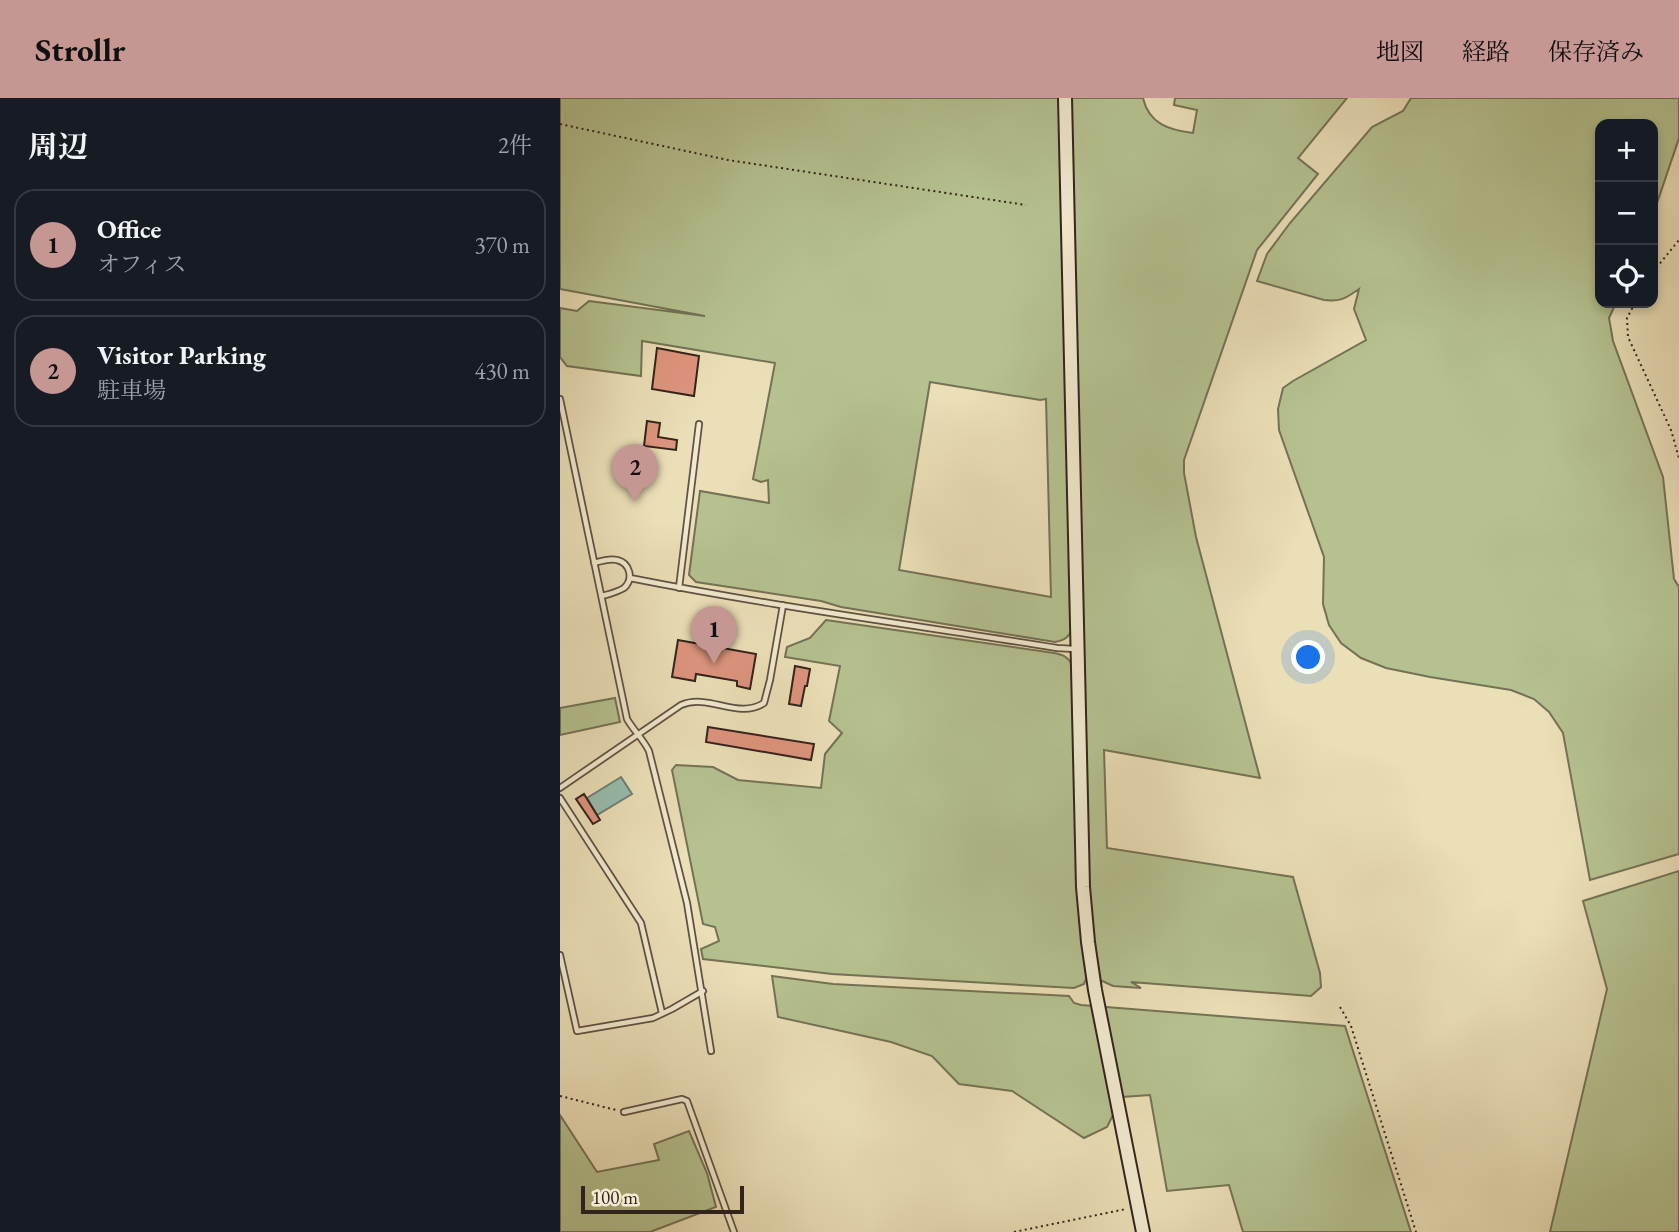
<!DOCTYPE html>
<html lang="ja">
<meta charset="utf-8">
<style>
:root{--surface:#171b24;--page:#20242c;--text:#f1f3f6;--muted:#9ea1a6;--line:#363941;--accent:#c59692}
body{margin:0;font-family:"EB Garamond","Noto Serif JP",serif;background:var(--page);color:var(--text)}
.controls{position:absolute;right:21px;top:21px;display:grid;overflow:hidden;border-radius:14px;box-shadow:0 4px 10px #0003}
.controls button{width:63px;height:63px;display:grid;place-items:center;padding:0;border:0;border-bottom:2px solid var(--line);background:var(--surface);color:var(--text);font:35px sans-serif}
.scale{position:absolute;left:21px;bottom:18px;width:163px;box-sizing:border-box;padding-left:7px;border:4px solid #32231d;border-top:0;font-size:19px;line-height:24px;white-space:nowrap;color:#32231d;-webkit-text-stroke:5px #f2ead0;paint-order:stroke}
.you{position:absolute;left:749px;top:560px;width:24px;height:24px;margin:-18px;border:5px solid #fff;border-radius:50%;background:#1a73e8;box-shadow:0 0 0 10px #1a73e833}
.badge{display:grid;place-items:center;width:46px;height:46px;border-radius:50%;background:var(--accent);color:#111;font-size:23px;font-weight:700}
.pin{position:absolute;translate:-50% -58px;filter:drop-shadow(0 2px 4px #0008)}
.pin::after{content:'';position:absolute;top:37px;width:24px;height:21px;background:inherit;clip-path:polygon(0 0,100% 0,50% 100%)}
.list{margin:0;padding:0;list-style:none}
h2{display:flex;justify-content:space-between;align-items:center;height:91px;margin:0;padding:0 28px;font-size:30px}
h2 small{font-size:23px;font-weight:400;color:var(--muted)}
.list li{display:grid;grid-template-columns:46px 1fr auto;gap:21px;align-items:center;box-sizing:border-box;height:112px;margin:0 14px 14px;padding:0 14px;border:2px solid var(--line);border-radius:21px}
.list b{display:block;font-size:26px;white-space:nowrap}
.list p{margin:0;font-size:23px;white-space:nowrap;color:var(--muted)}
.list em{font-size:23px;font-style:normal;color:var(--muted)}
.icon{flex:none;width:38px;height:38px;fill:none;stroke:currentColor;stroke-width:2;stroke-linecap:round;stroke-linejoin:round}
.map{position:relative;flex:none;width:1119px;height:1134px;overflow:hidden}
header{display:flex;align-items:center;gap:42px;box-sizing:border-box;height:98px;padding:0 35px;background:var(--accent);color:#111}
header strong{font-size:33px}
nav{display:flex;gap:38px;margin-inline-start:auto;font-size:24px}
main{display:flex}
aside{flex:1;background:var(--surface)}
.map>svg:first-child{display:block}
.green{fill:#b5c290;stroke:#747256;stroke-width:2;fill-rule:evenodd}
.water{fill:#98bdae;stroke:#6f7f74;stroke-width:2}
.building{fill:#de957e;stroke:#32231d;stroke-width:2}
.lines{fill:none;stroke-linecap:round;stroke-linejoin:round}
.lane-casing{stroke:#605244;stroke-width:8}
.secondary-casing{stroke:#32231d;stroke-width:16}
.path{stroke:#32231d;stroke-width:2;stroke-dasharray:2 3.5;stroke-linecap:butt}
.lane{stroke:#f2ead0;stroke-width:4.5}
.secondary{stroke:#f2ead0;stroke-width:12}
</style>
<header>
<strong>Strollr</strong>
<nav><a>地図</a><a>経路</a><a>保存済み</a></nav>
</header>
<main>
<aside>
<h2>周辺<small>2件</small></h2>
<ul class="list">
<li><span class="badge">1</span><div><b>Office</b><p>オフィス</p></div><em>370 m</em></li>
<li><span class="badge">2</span><div><b>Visitor Parking</b><p>駐車場</p></div><em>430 m</em></li>
</ul>
</aside>
<div class="map">
<svg width="1119" height="1134" viewBox="0 0 1119 1134">
<rect width="100%" height="100%" fill="#ebdfb7"/>
<filter id="stains"><feTurbulence type="fractalNoise" baseFrequency=".00286" numOctaves="4"/><feColorMatrix values="0 0 0 0 .2 0 0 0 0 .09 0 0 0 0 .02 0 0 0 .5 -.17"/></filter>
<radialGradient id="worn" r=".72"><stop offset=".6" stop-color="#630" stop-opacity="0"/><stop offset="1" stop-color="#630" stop-opacity=".3"/></radialGradient>
<!-- green -->
<path class="green" d="M0,0h499l13,529c-2,10 -7,13 -17,15l-214,-35 -20,-6 -125,-19 -7,-7 11,-84 69,12 -1,-23 -7,2 -8,-3 22,-116 -133,-22 -1,35 -74,-10 -7,-9v-49l17,3 12,-10 116,15 -145,-27zM370,284l110,18 6,-1 5,198 -152,-27z
M510,0h73c6,26 26,32 50,35l4,-23 -23,-5 1,-7h172l-49,60 20,16 -61,76 -73,210v13l12,64 64,241 -156,-28 3,98 186,29 27,96 1,14 -10,9 -180,-14 10,6 -28,-2 -13,-6 -2,-6 -10,-83z
M851,0h268v40l-26,77v-91h-53v179h16l-7,15 4,23 50,136 11,102 5,8v267l-89,26 -27,-147 -14,-21 -15,-13 -23,-9 -81,-13 -44,-9 -25,-10 -20,-15 -12,-18 -6,-21 1,-47 -45,-127 -1,-21 5,-21 10,-7 73,-41 -12,-31 5,-20c-13,9 -18,13 -35,11l-67,-19 10,-27 23,-31 82,-96 31,-16z
M266,522l228,33c10,2 14,4 18,12l6,204 9,107 -3,8 -10,4 -242,-14 -129,-15 -2,-10 18,-8 -4,-14 -12,-3 -31,-154 4,-5 37,2 25,13 83,8 4,-34 17,-21 -13,-12 11,-55 -55,-9 2,-10 23,-9z
M55,600l5,24 -60,13v-27z
M1119,773v361h-129l57,-243 -24,-88z
M212,878l61,8 236,12 5,7 7,2 264,21 66,206h-168l-14,-47 -62,6 -17,-96 -28,2 -15,30 -23,11 -72,-47 -53,-7 -27,-28 -41,-14 -113,-25z
M0,1017l37,57 62,-12 -5,-16 35,-13 18,42 9,34 -66,25h-90z"/>
<!-- water -->
<path class="water" d="M61,679l11,17 -35,21 -10,-17z"/>
<!-- building -->
<path class="building" d="M97,250l42,8 -5,40 -42,-7z
M87,323l13,2 -2,14 19,3 -1,10 -32,-4z
M118,542l78,14 -6,35 -13,-3v-5l-41,-7 -1,7 -23,-4z
M235,568l15,3 -3,17h-2l-4,20 -12,-2z
M148,629l106,17 -3,16 -105,-18z
M24,696l16,26 -7,4 -17,-25z"/>
<g class="lines">
<defs>
<path id="lane" d="M0,301l67,320c7,12 16,20 22,32l38,152 24,148
M34,465c7,-2 16,-5 23,-3 13,3 17,19 7,28 -6,4 -15,6 -22,8
M70,480c141,28 285,47 427,70l18,1
M119,490l20,-164
M0,690l121,-83c28,-12 57,15 83,-2l6,-23 13,-75
M0,700l81,125 21,90
M0,857l17,76 76,-13 19,-9 31,-18
M64,1014l58,-13 5,2 47,131"/>
<path id="secondary" d="M505,0l18,789 5,55 7,48 48,242"/>
</defs>
<!-- lane casing -->
<use href="#lane" class="lane-casing"/>
<!-- secondary casing -->
<use href="#secondary" class="secondary-casing"/>
<!-- path -->
<path class="path" d="M0,26l168,36 298,45
M1093,174l26,-32
M1075,205l-8,15 1,19 43,93 8,28
M780,909l11,19 65,206
M0,998l56,14
M454,1134l112,-23"/>
<!-- lane -->
<use href="#lane" class="lane"/>
<!-- secondary -->
<use href="#secondary" class="secondary"/>
</g>
<rect width="100%" height="100%" filter="url(#stains)"/>
<rect width="100%" height="100%" fill="url(#worn)"/>
</svg>
<div class="controls">
<button>+</button>
<button>−</button>
<button><svg class="icon" aria-label="locate" viewBox="0 0 24 24"><circle cx="12" cy="12" r="6"/><path d="M12 2v4M12 18v4M2 12h4M18 12h4"/></svg></button>
</div>
<div class="scale">100 m</div>
<div class="you"></div>
<div class="pin badge" style="left:154px;top:566px">1</div>
<div class="pin badge" style="left:75px;top:404px">2</div>
</div>
</main>
